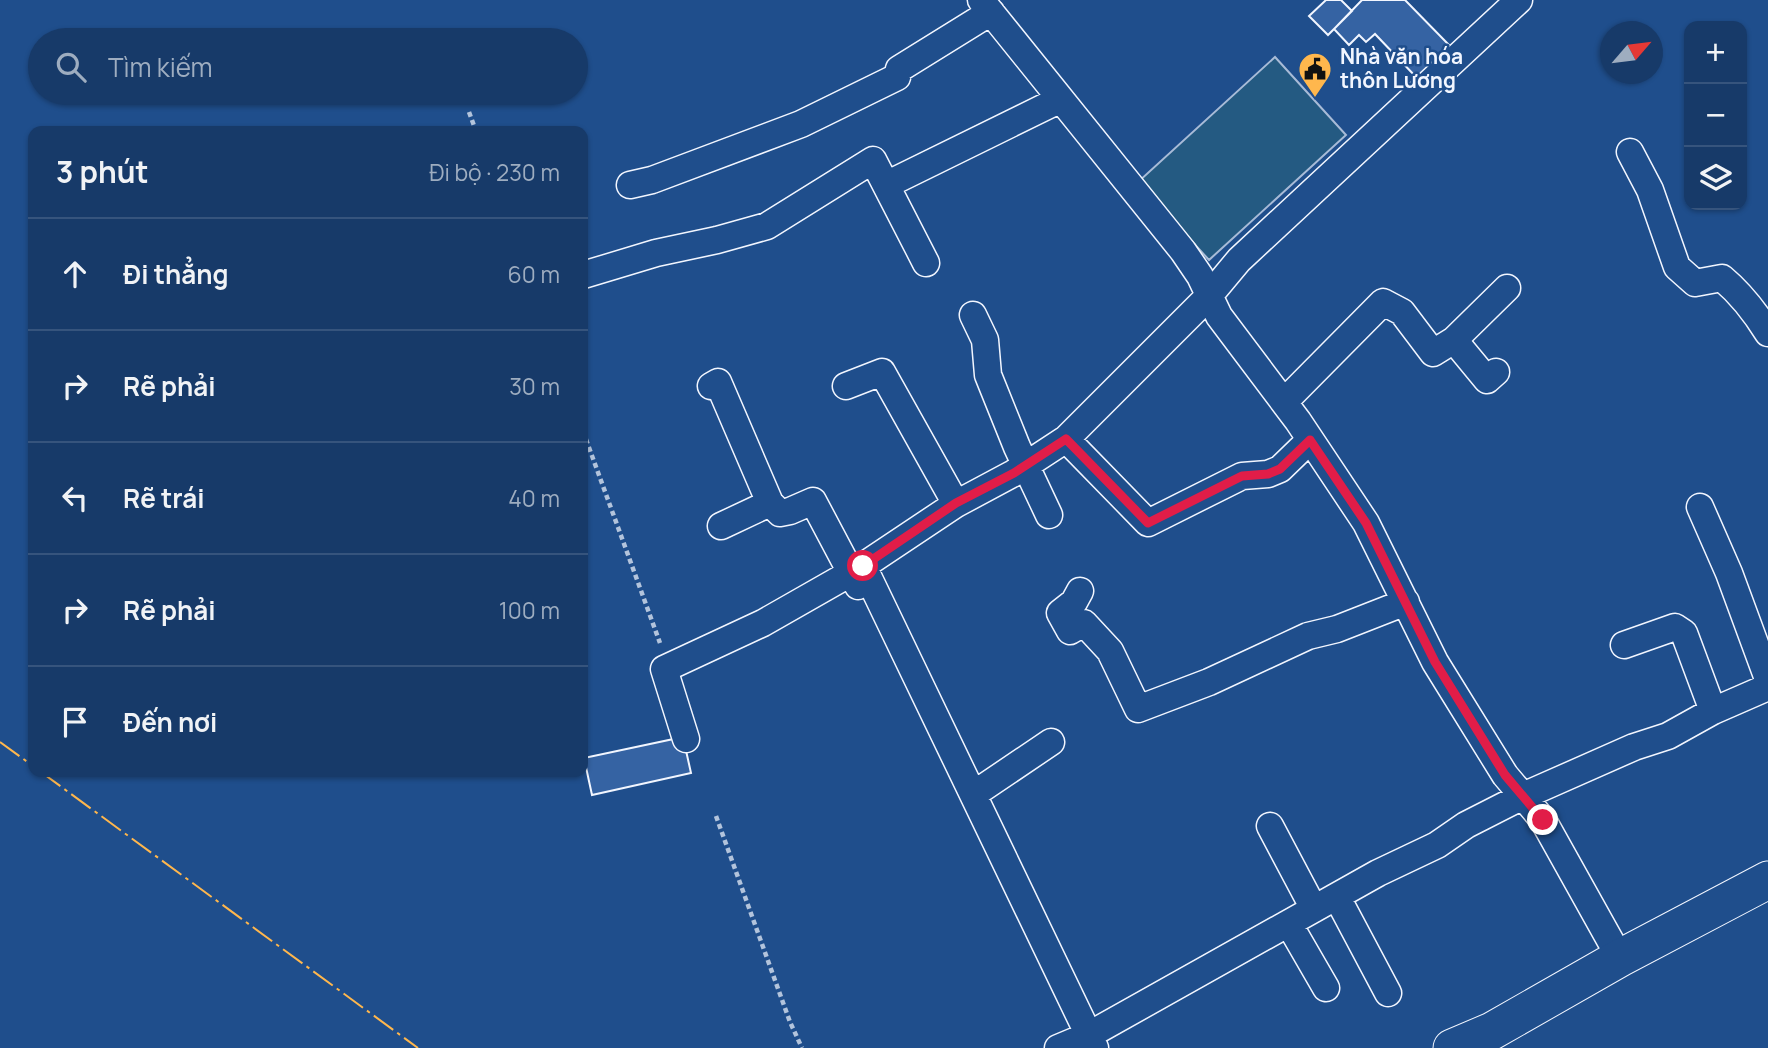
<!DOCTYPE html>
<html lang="vi">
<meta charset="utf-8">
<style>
:root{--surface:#173a69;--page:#20416f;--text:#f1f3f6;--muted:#9eadc0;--line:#36547d}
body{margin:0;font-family:Manrope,sans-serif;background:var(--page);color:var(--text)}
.controls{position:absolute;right:21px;top:21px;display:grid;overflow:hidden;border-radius:14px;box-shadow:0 2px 5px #0004}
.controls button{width:63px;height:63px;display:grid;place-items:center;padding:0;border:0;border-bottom:2px solid var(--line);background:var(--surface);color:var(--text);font:35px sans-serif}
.compass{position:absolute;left:1600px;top:21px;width:63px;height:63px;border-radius:50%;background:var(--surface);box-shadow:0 2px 5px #0004;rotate:62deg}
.stop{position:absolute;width:21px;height:21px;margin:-16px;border:5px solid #e11d48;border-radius:50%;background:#fff}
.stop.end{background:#e11d48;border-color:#fff;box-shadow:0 2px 7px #0008}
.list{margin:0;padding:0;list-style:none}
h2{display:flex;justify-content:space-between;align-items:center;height:91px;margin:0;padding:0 28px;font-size:30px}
h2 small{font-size:23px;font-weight:400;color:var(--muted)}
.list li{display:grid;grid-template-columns:46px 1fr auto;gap:21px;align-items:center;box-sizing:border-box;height:112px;padding:0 28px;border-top:2px solid var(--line)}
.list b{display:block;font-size:26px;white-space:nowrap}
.list em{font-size:23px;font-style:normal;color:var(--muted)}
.icon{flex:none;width:38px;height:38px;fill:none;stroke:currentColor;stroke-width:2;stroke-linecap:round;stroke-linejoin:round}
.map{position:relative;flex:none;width:1768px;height:1048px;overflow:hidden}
.search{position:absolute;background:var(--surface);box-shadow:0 2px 5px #0004;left:28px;top:28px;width:560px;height:77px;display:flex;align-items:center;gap:18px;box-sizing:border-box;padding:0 24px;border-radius:38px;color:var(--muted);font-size:26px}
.panel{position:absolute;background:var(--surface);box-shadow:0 2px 5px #0004;left:28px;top:126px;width:560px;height:651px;border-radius:14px}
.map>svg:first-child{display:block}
.green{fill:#245a82;stroke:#a8bbd7;stroke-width:2}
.building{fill:#3563a3;stroke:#f2f6ff;stroke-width:2}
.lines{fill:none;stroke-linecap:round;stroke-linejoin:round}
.street-casing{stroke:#f2f6ff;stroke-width:29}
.secondary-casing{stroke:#f2f6ff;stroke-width:39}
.path{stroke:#b3c4dc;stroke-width:4.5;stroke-dasharray:5 3.5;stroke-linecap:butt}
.street{stroke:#1f4e8c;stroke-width:26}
.secondary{stroke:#1f4e8c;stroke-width:37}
.power{stroke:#ffb74d;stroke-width:2;stroke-dasharray:24 5 3.5 5;stroke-linecap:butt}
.route{stroke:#e11d48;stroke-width:9}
.labels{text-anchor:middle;stroke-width:5;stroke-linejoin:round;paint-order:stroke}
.poi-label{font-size:21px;font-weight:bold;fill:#f2f6ff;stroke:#1f4e8c;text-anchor:start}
</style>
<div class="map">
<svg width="1768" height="1048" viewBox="0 0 1768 1048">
<rect width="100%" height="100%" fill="#1f4e8c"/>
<!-- green -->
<path class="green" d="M1275,57l71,78 -137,125 -71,-78z"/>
<!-- building -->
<path class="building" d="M1326,0h15l11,11 -24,24 -19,-19z
M1362,0h43l45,46 -33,32 -42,-44 -9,8 -7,-7 -10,10 -15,-16z
M683,737l8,36 -99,22 -8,-37z"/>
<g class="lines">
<defs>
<path id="street" d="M981,0l202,251 17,25 19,40 79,105 68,102 69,139 70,113 38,45 77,138
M1630,152l20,38 27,77 18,16 27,-5c19,16 33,34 46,55
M630,185l22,-5 149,-56 96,-47 2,-8 92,-57
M886,185l173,-85
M583,275l73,-22 61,-13 50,-14 106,-66 53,103
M973,315l12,25 3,35 29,72 32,68
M1454,340l33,40 9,-8
M711,386l7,-4 52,121 10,10 10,-2 23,-10 45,85
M846,386l36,-14 74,132
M1284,402l99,-100 19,10 31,41 21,-13 53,-52
M1066,439l82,84 94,-47 26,-2 12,-5 30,-29
M1700,507l29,66 39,106
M721,526l49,-23
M863,566l232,482
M1080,591l-6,11 -14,11 10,18 14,-8 26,28 28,58 71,-27 99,-46 29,-7 69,-27
M1624,645l51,-18 9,6 29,78
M686,739l-22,-70 99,-46 100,-57 93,-62 58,-31 52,-34 143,-143 30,-36 280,-260
M974,794l77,-52
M1270,826l44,83
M1337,897l51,96
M1289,924l37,64
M1058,1048l31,-13 289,-162 59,-28 29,-20 57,-29 111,-49 34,-11 45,-25 55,-24"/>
<path id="secondary" d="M1452,1048l40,-17 128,-73 148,-78"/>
</defs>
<!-- street casing -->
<use href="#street" class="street-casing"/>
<!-- secondary casing -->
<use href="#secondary" class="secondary-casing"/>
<!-- path -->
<path class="path" d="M469,112l7,19
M583,431l77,212
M716,816l74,206 12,26"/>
<!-- street -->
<use href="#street" class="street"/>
<!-- secondary -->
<use href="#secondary" class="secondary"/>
<!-- power -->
<path class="power" d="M0,742l33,24
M41,772l377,276"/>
</g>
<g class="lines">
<!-- route -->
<path class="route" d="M863,566l93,-63 58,-30 52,-34 82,84 94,-47 26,-2 12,-5 30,-29 56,83 69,139 70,113 38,45"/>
</g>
<!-- icons -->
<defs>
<symbol id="civic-pin" viewBox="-11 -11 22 30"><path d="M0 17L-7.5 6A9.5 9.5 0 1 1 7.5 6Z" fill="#ffb74d" stroke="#1f4e8c"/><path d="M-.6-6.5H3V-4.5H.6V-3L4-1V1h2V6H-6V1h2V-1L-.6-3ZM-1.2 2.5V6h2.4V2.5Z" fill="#111"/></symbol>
</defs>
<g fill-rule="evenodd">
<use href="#civic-pin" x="1296" y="50" width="38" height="52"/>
</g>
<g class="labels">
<!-- poi labels -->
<g class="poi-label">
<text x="1340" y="64">Nhà văn hóa<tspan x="1340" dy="24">thôn Lương</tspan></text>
</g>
</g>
</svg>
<div class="controls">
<button>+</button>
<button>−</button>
<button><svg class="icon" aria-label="layers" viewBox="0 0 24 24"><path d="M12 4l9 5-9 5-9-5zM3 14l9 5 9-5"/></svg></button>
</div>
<svg class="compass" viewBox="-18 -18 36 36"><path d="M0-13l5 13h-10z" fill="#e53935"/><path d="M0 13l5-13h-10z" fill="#9eadc0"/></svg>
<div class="stop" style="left:863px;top:566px"></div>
<div class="stop end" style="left:1543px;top:820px"></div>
<div class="search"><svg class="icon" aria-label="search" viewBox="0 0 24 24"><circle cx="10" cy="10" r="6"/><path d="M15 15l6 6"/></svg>Tìm kiếm</div>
<section class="panel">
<h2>3 phút<small>Đi bộ · 230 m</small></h2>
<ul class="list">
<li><svg class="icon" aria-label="ahead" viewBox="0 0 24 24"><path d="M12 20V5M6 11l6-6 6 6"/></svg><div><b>Đi thẳng</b></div><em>60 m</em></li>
<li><svg class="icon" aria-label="right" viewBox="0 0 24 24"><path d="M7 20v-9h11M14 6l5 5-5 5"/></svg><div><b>Rẽ phải</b></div><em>30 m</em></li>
<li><svg class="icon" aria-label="left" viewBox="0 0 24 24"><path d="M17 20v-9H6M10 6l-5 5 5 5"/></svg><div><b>Rẽ trái</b></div><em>40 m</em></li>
<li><svg class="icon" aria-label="right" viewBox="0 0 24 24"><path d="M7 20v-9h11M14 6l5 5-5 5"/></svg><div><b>Rẽ phải</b></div><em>100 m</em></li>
<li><svg class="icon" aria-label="arrive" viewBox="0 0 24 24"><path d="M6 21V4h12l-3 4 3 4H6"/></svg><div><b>Đến nơi</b></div></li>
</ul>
</section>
</div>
